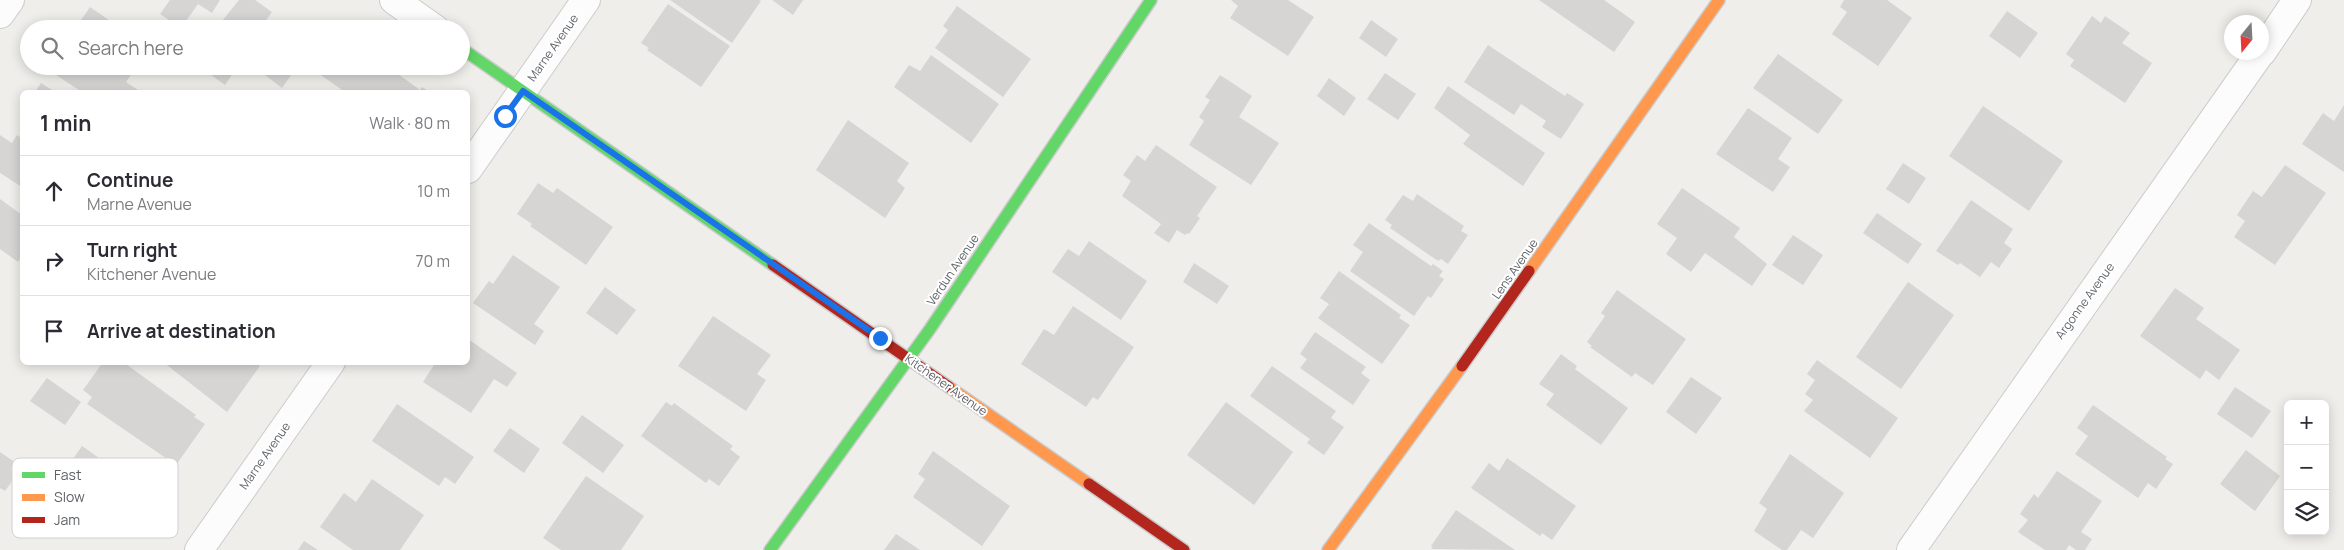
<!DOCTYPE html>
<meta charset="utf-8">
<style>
:root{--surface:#fff;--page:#f2f2f3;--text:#2b2b33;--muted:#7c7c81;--line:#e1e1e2}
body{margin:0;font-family:Manrope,sans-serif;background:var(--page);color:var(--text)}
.controls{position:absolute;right:15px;bottom:15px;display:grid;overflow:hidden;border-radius:8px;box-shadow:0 2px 12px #0003}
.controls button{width:45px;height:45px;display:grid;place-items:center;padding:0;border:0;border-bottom:1px solid var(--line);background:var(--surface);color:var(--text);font:25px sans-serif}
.compass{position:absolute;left:2224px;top:15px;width:45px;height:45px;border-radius:50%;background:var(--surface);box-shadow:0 2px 12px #0003;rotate:198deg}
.stop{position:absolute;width:15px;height:15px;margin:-11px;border:4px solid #1a73e8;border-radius:50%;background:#fff}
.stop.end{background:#1a73e8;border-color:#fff;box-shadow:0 1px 5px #0008}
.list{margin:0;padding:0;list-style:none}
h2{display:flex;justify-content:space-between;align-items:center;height:65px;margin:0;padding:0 20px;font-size:21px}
h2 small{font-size:16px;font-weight:400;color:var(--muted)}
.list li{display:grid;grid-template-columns:32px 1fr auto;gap:15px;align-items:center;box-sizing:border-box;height:70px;padding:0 20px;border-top:1px solid var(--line)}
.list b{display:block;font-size:19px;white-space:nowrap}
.list p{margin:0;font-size:16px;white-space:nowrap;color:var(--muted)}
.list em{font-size:16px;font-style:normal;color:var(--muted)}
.icon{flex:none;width:28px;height:28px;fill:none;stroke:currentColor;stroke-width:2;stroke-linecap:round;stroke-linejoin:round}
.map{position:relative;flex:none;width:2344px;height:550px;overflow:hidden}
.search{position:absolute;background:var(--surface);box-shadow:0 2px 12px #0003;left:20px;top:20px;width:450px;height:55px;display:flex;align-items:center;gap:12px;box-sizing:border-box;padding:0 18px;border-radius:28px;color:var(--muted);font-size:19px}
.panel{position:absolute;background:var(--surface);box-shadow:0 2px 12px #0003;left:20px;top:90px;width:450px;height:275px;border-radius:8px}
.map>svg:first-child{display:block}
.building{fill:#d6d5d3}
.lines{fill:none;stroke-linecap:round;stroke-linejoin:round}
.street-casing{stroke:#cbcccc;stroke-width:30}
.fast-casing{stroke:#cacacb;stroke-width:14}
.slow-casing{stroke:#cacacb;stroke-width:14}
.jam-casing{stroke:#cacacb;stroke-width:14}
.street{stroke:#fdfcfc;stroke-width:28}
.fast{stroke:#63d668;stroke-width:11}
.slow{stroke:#ff974d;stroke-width:11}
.jam{stroke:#b3261e;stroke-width:11}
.route{stroke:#1a73e8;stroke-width:6}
.labels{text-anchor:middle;stroke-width:4;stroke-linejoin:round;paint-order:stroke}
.street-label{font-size:12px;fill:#5f6368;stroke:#fff}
.key{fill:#fff;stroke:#cfd0d2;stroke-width:1}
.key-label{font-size:14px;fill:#5f6368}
</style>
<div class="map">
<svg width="2344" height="550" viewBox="0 0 2344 550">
<rect width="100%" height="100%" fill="#efeeea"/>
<!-- building -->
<path class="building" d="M170,0h50l-8,13 -14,-9 -17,24 -21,-14z
M239,0h16l17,12 -12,17h-38l-4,-3z
M670,0h89l2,1 -29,42z
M772,0h31l-10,15z
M1231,0h57l26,17 -26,39 -58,-38 8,-12z
M1539,0h65l31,22 -21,30z
M1844,0h43l25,18 -34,48 -46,-32 15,-22 -7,-5z
M668,4l62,42 -29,41 -54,-37 2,-2 -8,-5z
M957,6l74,53 -28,38 -68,-49 13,-18 -5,-4z
M90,7l32,22h-47z
M2007,11l31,22 -18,25 -31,-22z
M2092,16l9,7 4,-7 25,17 -8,10 30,20 -27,40 -55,-37 4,-6 -8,-6z
M1371,20l27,19 -12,18 -27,-19z
M1488,45l77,51 2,-3 17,11 -23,35 -19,-12 4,-6 -25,-17 -7,11 -50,-33z
M1778,54l65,46 -25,34 -65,-46z
M931,55l68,49 -28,39 -77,-56 15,-22 11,6z
M58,66h79l-11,16 15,10h-59l-29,-19z
M202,66h36l-13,19 -24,-17z
M259,66h29l6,5 -12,17 -25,-19z
M318,66h69l33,24 2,-3 8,5h-85l-30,-21z
M1385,73l31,21 -18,26 -31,-21z
M1220,75l32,21 -13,21 40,26 -28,42 -62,-40 15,-24 -5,-4 11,-17 -5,-3z
M1329,78l27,20 -12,18 -27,-20z
M41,83l14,9h-20z
M1448,86l97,67 -22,33 -60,-42 7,-9 -36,-27z
M2344,105v67l-42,-28 21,-31 11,8z
M1983,106l80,55 -34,50 -80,-55z
M1748,108l44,30 -14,21 12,8 -17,25 -57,-38z
M848,120l61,43 -12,18 8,7 -20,30 -69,-48z
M0,135l12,8 5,-8 5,4v48l-22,-14z
M1156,145l61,42 -20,29 3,2 -11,16 -2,-1 -2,2 -8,-5 -8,13 -15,-10 7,-9 -39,-28 9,-15 -8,-6 14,-20 8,6z
M1903,163l23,15 -17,26 -23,-15z
M2285,165l41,28 -51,72 -41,-28 11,-16 -8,-6 16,-24 9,6z
M538,183l15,10 4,-5 56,39 -27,38 -56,-39 2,-2 -15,-10z
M1682,188l58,40 -6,9 33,27 -15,22 -47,-33 -14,19 -25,-18 11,-16 -20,-14z
M1417,194l47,32 -3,5 7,4 -20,29 -7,-5 -3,2 -48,-33 2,-3 -7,-5 18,-25 10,6z
M0,199l22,16v40l-4,7 -18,-13z
M1971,200l42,29 -9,14 8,6 -13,19 -8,-6 -11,15 -20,-14 -2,2 -22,-14z
M1877,213l45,31 -14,20 -45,-31z
M1369,223l62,43 2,-2 10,7 -4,5 5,3 -13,19 -3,-2 -14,20 -64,-45 13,-19 -10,-7z
M1793,235l30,20 -20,30 -31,-20z
M1089,241l58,40 -26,39 -69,-48 16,-23 11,7z
M513,255l47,32 -26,37 10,7 -9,14 -62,-42 16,-22 4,3z
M1194,263l35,23 -12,18 -34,-22z
M1339,271l62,44 -2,3 11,7 -28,39 -64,-46 11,-14 -9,-6z
M1908,282l46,33 -53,74 -45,-32z
M605,287l31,23 -19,25 -31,-22z
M2175,288l29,20 -8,11 44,31 -21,30 -13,-10 -6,9 -60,-43z
M1617,290l69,49 -33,46 -18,-12 -3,4 -42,-30 2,-1 -5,-4 18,-26 -4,-3z
M1073,306l61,41 -36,53 -5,-3 -7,10 -65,-43 23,-35 10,6z
M713,316l58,39 -14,19 9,6 -20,31 -68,-45z
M1315,332l51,35 -5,6 9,7 -17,25 -53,-37 7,-9 -7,-5z
M468,339l49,34 -10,14 -13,-8 -23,34 -48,-31 13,-20h32z
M1561,354l16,12 -2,3 53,39 -27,37 -55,-40 8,-11 -15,-10z
M1817,360l81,58 -28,40 -66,-47 9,-11 -8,-6 10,-14 -8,-6z
M103,362h20l73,53 -2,2 11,7 -29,41 -89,-61 5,-7 -9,-7z
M163,362h91l6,4 -33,46z
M1272,366l64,45 -5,7 13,9 -20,28 -17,-12 3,-4 -60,-43z
M1691,377l31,21 -26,36 -30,-22z
M47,378l34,24 -16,23 -35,-24z
M2235,387l36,24 -19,27 -35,-24z
M666,402l6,4 2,-3 59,43 -3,3 10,8 -21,29 -10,-7 -3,4 -65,-47z
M1226,402l67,50 -39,53 -67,-50z
M397,404l77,53 -19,27 -10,-7 -6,9 -67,-45z
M2093,405l74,52 -2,2 8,5 -17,25 -8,-6 -10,15 -63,-44 13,-18 -11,-8z
M582,415l42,30 -21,28 -41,-30z
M510,428l30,21 -16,24 -31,-22z
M82,446l74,52 -27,39 -74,-52z
M2246,450l34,26 -25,35 -35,-27z
M933,451l77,55 -28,40 -69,-49 12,-18 -7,-5z
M0,452l22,15 -17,24 -5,-3z
M1790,454l54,39 -31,45 -12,-8 -14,20h-5l-28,-19 13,-22 -8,-6z
M1507,458l69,48 -24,34 -10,-7 -2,3 -69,-48 18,-25 10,8z
M2057,471l45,30 -21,31 11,7 -7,11h-9l-7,-5 -3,5h-21l-27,-18 10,-12 -8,-6 14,-20 4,4z
M586,476l58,40 -23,34h-60l-18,-12z
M372,479l52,36 -24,35h-47l-33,-23 24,-34 12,9z
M1456,510l59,40 -84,-1 2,-2 -2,-1z
M896,534l24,16h-36z
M304,541l14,9h-20z"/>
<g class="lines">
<defs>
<path id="street" d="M394,0l41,29
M0,14l10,-14
M2262,52l35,-52
M468,169l118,-169
M199,550l132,-188
M1911,550l350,-498"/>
<path id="fast" d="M461,48l312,217
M770,550l160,-221 221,-329"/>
<path id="slow" d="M1529,271l190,-271
M949,387l140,97
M1328,550l134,-184"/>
<path id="jam" d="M773,265l176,122
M1462,366l67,-95
M1089,484l95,66"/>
</defs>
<!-- street casing -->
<use href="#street" class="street-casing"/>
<!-- fast casing -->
<use href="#fast" class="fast-casing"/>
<!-- slow casing -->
<use href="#slow" class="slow-casing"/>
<!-- jam casing -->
<use href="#jam" class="jam-casing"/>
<!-- street -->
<use href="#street" class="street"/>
<!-- fast -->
<use href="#fast" class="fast"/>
<!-- slow -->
<use href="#slow" class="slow"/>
<!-- jam -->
<use href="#jam" class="jam"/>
</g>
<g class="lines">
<!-- route -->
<path class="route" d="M505,116l18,-25 357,247"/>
</g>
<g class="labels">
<!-- street labels -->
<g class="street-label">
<text transform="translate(553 48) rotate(-55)" y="4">Marne Avenue</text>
<text transform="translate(1515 269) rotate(-55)" y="4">Lens Avenue</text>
<text transform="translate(953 270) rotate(-56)" y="4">Verdun Avenue</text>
<text transform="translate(2085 301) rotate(-54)" y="4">Argonne Avenue</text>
<text transform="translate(946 385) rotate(35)" y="4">Kitchener Avenue</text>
<text transform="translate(265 456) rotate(-55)" y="4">Marne Avenue</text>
</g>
</g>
<!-- legend -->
<rect x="12" y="458" width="166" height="80" rx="8" class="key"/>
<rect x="22" y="472" width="23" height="6" fill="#63d668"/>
<rect x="22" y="494" width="23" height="7" fill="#ff974d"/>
<rect x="22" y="517" width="23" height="6" fill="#b3261e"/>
<g class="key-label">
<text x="54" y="480">Fast</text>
<text x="54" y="502">Slow</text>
<text x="54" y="525">Jam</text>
</g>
</svg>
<div class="controls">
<button>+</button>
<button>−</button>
<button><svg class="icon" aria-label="layers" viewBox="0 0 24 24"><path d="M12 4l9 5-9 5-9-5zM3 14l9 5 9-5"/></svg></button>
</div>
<svg class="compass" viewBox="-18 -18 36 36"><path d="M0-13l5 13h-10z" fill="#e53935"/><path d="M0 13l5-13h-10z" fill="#7c7c81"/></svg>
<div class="stop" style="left:505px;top:116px"></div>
<div class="stop end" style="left:880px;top:338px"></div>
<div class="search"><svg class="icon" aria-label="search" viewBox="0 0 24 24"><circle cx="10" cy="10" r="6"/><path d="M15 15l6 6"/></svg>Search here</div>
<section class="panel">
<h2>1 min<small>Walk · 80 m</small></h2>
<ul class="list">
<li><svg class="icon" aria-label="ahead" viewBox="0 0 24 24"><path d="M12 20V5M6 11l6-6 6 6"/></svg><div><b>Continue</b><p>Marne Avenue</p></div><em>10 m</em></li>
<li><svg class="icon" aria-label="right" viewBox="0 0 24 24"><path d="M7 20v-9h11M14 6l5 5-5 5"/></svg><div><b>Turn right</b><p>Kitchener Avenue</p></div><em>70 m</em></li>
<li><svg class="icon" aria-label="arrive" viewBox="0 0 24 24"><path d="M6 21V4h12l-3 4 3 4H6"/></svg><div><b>Arrive at destination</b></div></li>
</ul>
</section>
</div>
